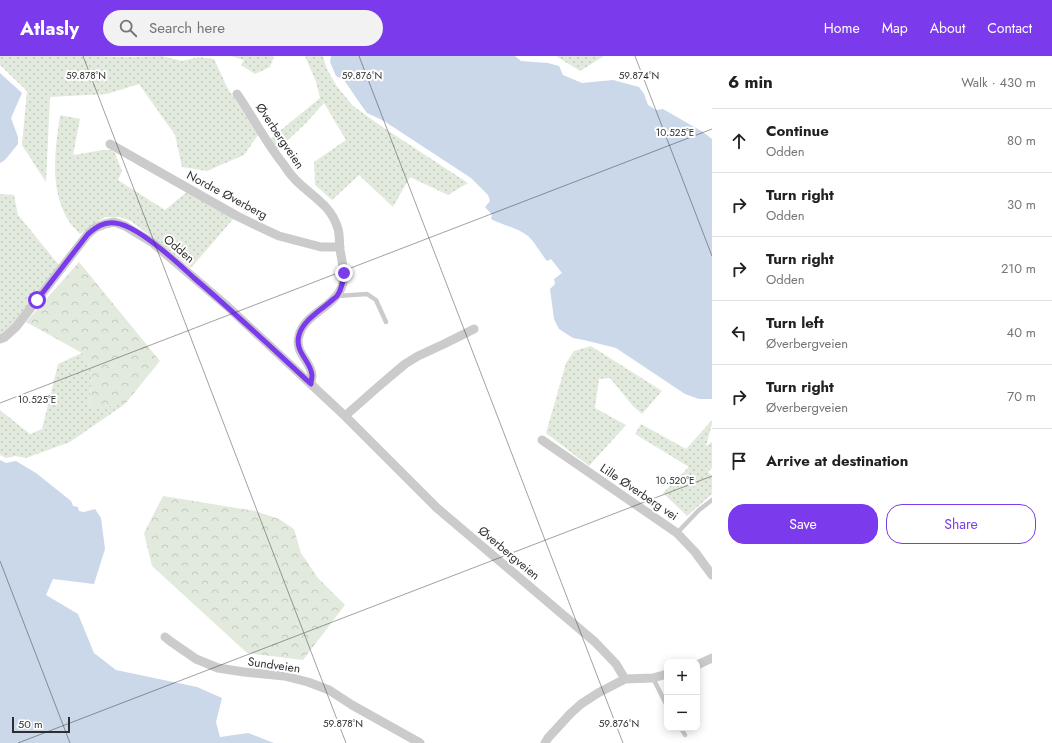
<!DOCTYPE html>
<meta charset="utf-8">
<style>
:root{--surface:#fff;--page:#f2f2f2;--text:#202124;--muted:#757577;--line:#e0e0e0;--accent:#7c3aed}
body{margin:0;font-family:Jost,sans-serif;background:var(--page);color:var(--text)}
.controls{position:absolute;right:12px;bottom:12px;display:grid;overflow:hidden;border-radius:8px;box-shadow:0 2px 10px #0003}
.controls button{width:36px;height:36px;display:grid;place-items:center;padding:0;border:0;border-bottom:1px solid var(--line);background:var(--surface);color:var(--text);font:20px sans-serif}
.scale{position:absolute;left:12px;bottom:10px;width:58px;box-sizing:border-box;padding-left:4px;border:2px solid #2e2e2e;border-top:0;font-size:11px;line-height:14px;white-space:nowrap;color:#2e2e2e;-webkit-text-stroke:3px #fff;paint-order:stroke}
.stop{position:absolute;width:12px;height:12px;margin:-9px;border:3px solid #7c3aed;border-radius:50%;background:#fff}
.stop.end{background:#7c3aed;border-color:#fff;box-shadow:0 1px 4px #0008}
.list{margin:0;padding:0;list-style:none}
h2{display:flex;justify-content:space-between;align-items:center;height:52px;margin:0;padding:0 16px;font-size:17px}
h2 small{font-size:13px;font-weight:400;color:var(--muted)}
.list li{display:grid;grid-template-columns:26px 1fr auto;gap:12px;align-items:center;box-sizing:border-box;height:64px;padding:0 16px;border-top:1px solid var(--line)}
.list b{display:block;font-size:15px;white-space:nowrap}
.list p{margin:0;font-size:13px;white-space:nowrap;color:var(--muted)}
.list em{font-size:13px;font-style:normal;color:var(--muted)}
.actions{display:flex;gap:8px;padding:12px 16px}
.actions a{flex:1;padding:9px 0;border:1px solid var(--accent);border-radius:16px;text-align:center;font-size:14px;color:var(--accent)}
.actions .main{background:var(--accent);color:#fff}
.icon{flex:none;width:22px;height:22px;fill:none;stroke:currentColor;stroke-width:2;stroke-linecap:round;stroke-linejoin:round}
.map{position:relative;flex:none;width:712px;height:687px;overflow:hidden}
header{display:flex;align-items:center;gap:24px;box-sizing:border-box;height:56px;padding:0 20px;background:var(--accent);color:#fff}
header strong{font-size:19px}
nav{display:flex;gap:22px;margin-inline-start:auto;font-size:14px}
.search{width:280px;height:36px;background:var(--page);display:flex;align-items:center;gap:10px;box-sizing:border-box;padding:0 14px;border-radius:22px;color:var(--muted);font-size:15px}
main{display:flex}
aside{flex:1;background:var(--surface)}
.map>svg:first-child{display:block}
.grass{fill:url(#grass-dots)}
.forest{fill:url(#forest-crowns)}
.water{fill:#cad8e9}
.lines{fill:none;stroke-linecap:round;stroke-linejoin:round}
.lane{stroke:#cbcbcb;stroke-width:4.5}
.street{stroke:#cbcbcb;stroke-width:9}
.route{stroke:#7c3aed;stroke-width:5}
.ticks{fill:none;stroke:#2e2e2e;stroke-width:1;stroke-opacity:0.45}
.labels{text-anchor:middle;stroke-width:4;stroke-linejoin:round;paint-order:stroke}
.street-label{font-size:12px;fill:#2e2e2e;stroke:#fff}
.ticks-label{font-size:10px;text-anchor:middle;fill:#2e2e2e;stroke:#fff;stroke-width:4;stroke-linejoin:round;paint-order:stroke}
</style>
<header>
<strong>Atlasly</strong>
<div class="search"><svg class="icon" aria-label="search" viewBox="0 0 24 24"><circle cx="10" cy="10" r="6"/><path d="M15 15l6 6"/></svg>Search here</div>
<nav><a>Home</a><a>Map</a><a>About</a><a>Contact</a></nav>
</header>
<main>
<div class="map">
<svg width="712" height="687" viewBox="0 0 712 687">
<defs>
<pattern id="grass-dots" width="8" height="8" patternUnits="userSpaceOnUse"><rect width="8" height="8" fill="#e2eadd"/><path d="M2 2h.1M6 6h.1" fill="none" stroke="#c2c9be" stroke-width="1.8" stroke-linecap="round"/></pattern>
<pattern id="forest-crowns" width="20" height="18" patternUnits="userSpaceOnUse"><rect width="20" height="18" fill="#e2eadd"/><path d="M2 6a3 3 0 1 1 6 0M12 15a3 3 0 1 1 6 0" fill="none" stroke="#c2c9be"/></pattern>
</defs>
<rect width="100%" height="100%" fill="#fff"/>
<!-- grass -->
<path class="grass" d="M0,0h91l37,1 34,-1 20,5 16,-4 16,2 13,28 31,48 -14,20 -37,16 -25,-4 -7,-32 -36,-51 -32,10 -57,3 -4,85 -24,-37 5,-54 -27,-26z
M230,0h42l2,1 -4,10 -15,7 -14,-9 3,-5z
M305,0h18l4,13 9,16 16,20 29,21 87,57 -20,12 -38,-18 -17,30 -34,-32 -27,25 -17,-15 -1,-23 32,-22 -22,-37 -20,22 -26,24 -8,-10 50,-41 -4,-16z
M556,0h48l-24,15z
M60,59l20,4 -7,36 30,-5h8l4,3 7,18 -4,9 47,30 23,-19 46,27 -43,50 -60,-47 -11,-4h-15l-25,17c-4,-4 -9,-9 -12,-14 -19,-33 -13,-69 -8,-105z
M0,138l14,1 4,20 41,50 -54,70 -5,2z
M591,290l71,45 -20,23 -9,-8 -23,-28 -11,1 -4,29 31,17 -37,41 -43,-33 20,-70 8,-12z
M82,297l10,18 -3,37 36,-4 -55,38 -44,16 -11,-2 -9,2 -6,-3v-45l30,24 12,-5 16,-65z
M712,364v4l-6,22 6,-4v26l-4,4 4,4v18l-25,22 -24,-23 26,-26 -54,-33 6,-10 45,25z"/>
<!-- forest -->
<path class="forest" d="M79,206l81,99 -35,43 -36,5 3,-38 -10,-18 -56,-31z
M163,440l92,15 24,8 15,10 7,24 17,25 27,27 -42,55 -56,-7 -95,-87 -8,-33z"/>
<!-- water -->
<path class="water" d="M331,0h184l6,5 27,2 11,3 4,9 19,8 31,-3 26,7 5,7 4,11 8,5 7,-1 40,23 9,7v260h-13l-14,-5 -69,-46 -32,-8 -11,-2 -14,-9 -5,-10 -4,-30 5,-5 -1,-5 8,-6 -11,-14 -4,2c-5,-6 -14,-21 -19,-25 -10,-8 -26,-11 -37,-17l1,-4 -7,-8 5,-6 -2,-6 -17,-17 -87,-57 -17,-8 -8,-11 -15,-22 -8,-4 -6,-14z
M0,17l22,20 -11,25 7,19v7l-13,16 -5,3z
M0,404l6,3 10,-2 20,12 35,28 2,5 5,1 1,4 5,1 11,-3 6,9 4,31 -11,35 -41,-5 -7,16 32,19 16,39 22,17 81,17 25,11 -6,24 4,15 28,-4 26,10h-274z"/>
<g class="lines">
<!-- lane -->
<path class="lane" d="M337,240l30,-2 9,6 10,22
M677,477l22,-23 13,-10
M653,622l14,28
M681,672l4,7"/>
<!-- street -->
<path class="street" d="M237,38c16,23 29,49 47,71 5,8 11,15 18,21 15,13 30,22 36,43 2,7 1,14 2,21 2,11 5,23 3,33 -6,24 -39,30 -44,53 -5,17 12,25 13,39 0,3 -1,6 -1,9
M110,88l127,72 29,14 13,6 42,11h19
M0,283l5,-2 11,-10 72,-93 7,-6 10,-4 9,-2 11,4 28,17 74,63 118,110 92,92 158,134 21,22 9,15 28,-1 14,-4
M345,360l34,-30 26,-22 13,-8 26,-12 30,-15
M542,384l135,93 18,19 17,23
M165,581l5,4 26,18 22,9 26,4 40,4 24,6 21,8 23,15 68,38
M697,609l15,-7
M545,687l3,-5 22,-24 11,-10 17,-11 27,-14"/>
</g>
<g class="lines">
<!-- route -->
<path class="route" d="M37,244l51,-66c7,-6 16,-13 27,-11 22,2 62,39 79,55 40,34 78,70 117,106 0,-3 1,-6 1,-9 -1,-14 -18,-23 -13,-40 4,-14 20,-24 31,-33 2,-2 5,-4 7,-6 5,-7 6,-15 7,-23"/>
</g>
<!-- ticks -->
<path class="ticks" d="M83,0l263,687M359,0l264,687M635,0l77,200M0,347l712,-274M0,505l70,182M18,687l694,-267"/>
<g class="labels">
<!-- street labels -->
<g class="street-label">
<text transform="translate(280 80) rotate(56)" y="4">Øverbergveien</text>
<text transform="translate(227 139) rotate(28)" y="4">Nordre Øverberg</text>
<text transform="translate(179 193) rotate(40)" y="4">Odden</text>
<text transform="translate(639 436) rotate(34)" y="4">Lille Øverberg vei</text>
<text transform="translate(509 497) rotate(40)" y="4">Øverbergveien</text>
<text transform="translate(274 609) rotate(8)" y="4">Sundveien</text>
</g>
</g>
<g class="ticks-label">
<text x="86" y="23">59.878°N</text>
<text x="362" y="23">59.876°N</text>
<text x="639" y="23">59.874°N</text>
<text x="675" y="80">10.525°E</text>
<text x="37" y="347">10.525°E</text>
<text x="675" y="428">10.520°E</text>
<text x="343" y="671">59.878°N</text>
<text x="619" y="671">59.876°N</text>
</g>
</svg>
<div class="controls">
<button>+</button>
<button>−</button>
</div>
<div class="scale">50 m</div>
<div class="stop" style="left:37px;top:244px"></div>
<div class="stop end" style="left:344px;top:217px"></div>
</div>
<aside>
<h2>6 min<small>Walk · 430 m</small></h2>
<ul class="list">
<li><svg class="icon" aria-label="ahead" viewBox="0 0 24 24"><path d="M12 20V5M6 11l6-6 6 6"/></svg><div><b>Continue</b><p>Odden</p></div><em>80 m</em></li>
<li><svg class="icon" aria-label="right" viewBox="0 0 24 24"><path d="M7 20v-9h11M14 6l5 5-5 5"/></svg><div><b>Turn right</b><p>Odden</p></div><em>30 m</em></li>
<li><svg class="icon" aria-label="right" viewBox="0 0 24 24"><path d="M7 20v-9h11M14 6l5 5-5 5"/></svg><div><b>Turn right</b><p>Odden</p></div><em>210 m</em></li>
<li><svg class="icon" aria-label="left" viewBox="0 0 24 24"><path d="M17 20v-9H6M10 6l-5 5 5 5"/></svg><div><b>Turn left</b><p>Øverbergveien</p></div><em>40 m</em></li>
<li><svg class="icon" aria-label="right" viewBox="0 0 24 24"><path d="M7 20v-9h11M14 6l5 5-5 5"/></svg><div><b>Turn right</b><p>Øverbergveien</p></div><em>70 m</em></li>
<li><svg class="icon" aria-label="arrive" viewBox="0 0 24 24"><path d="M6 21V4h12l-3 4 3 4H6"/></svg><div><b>Arrive at destination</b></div></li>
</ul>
<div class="actions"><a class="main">Save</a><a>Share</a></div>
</aside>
</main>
